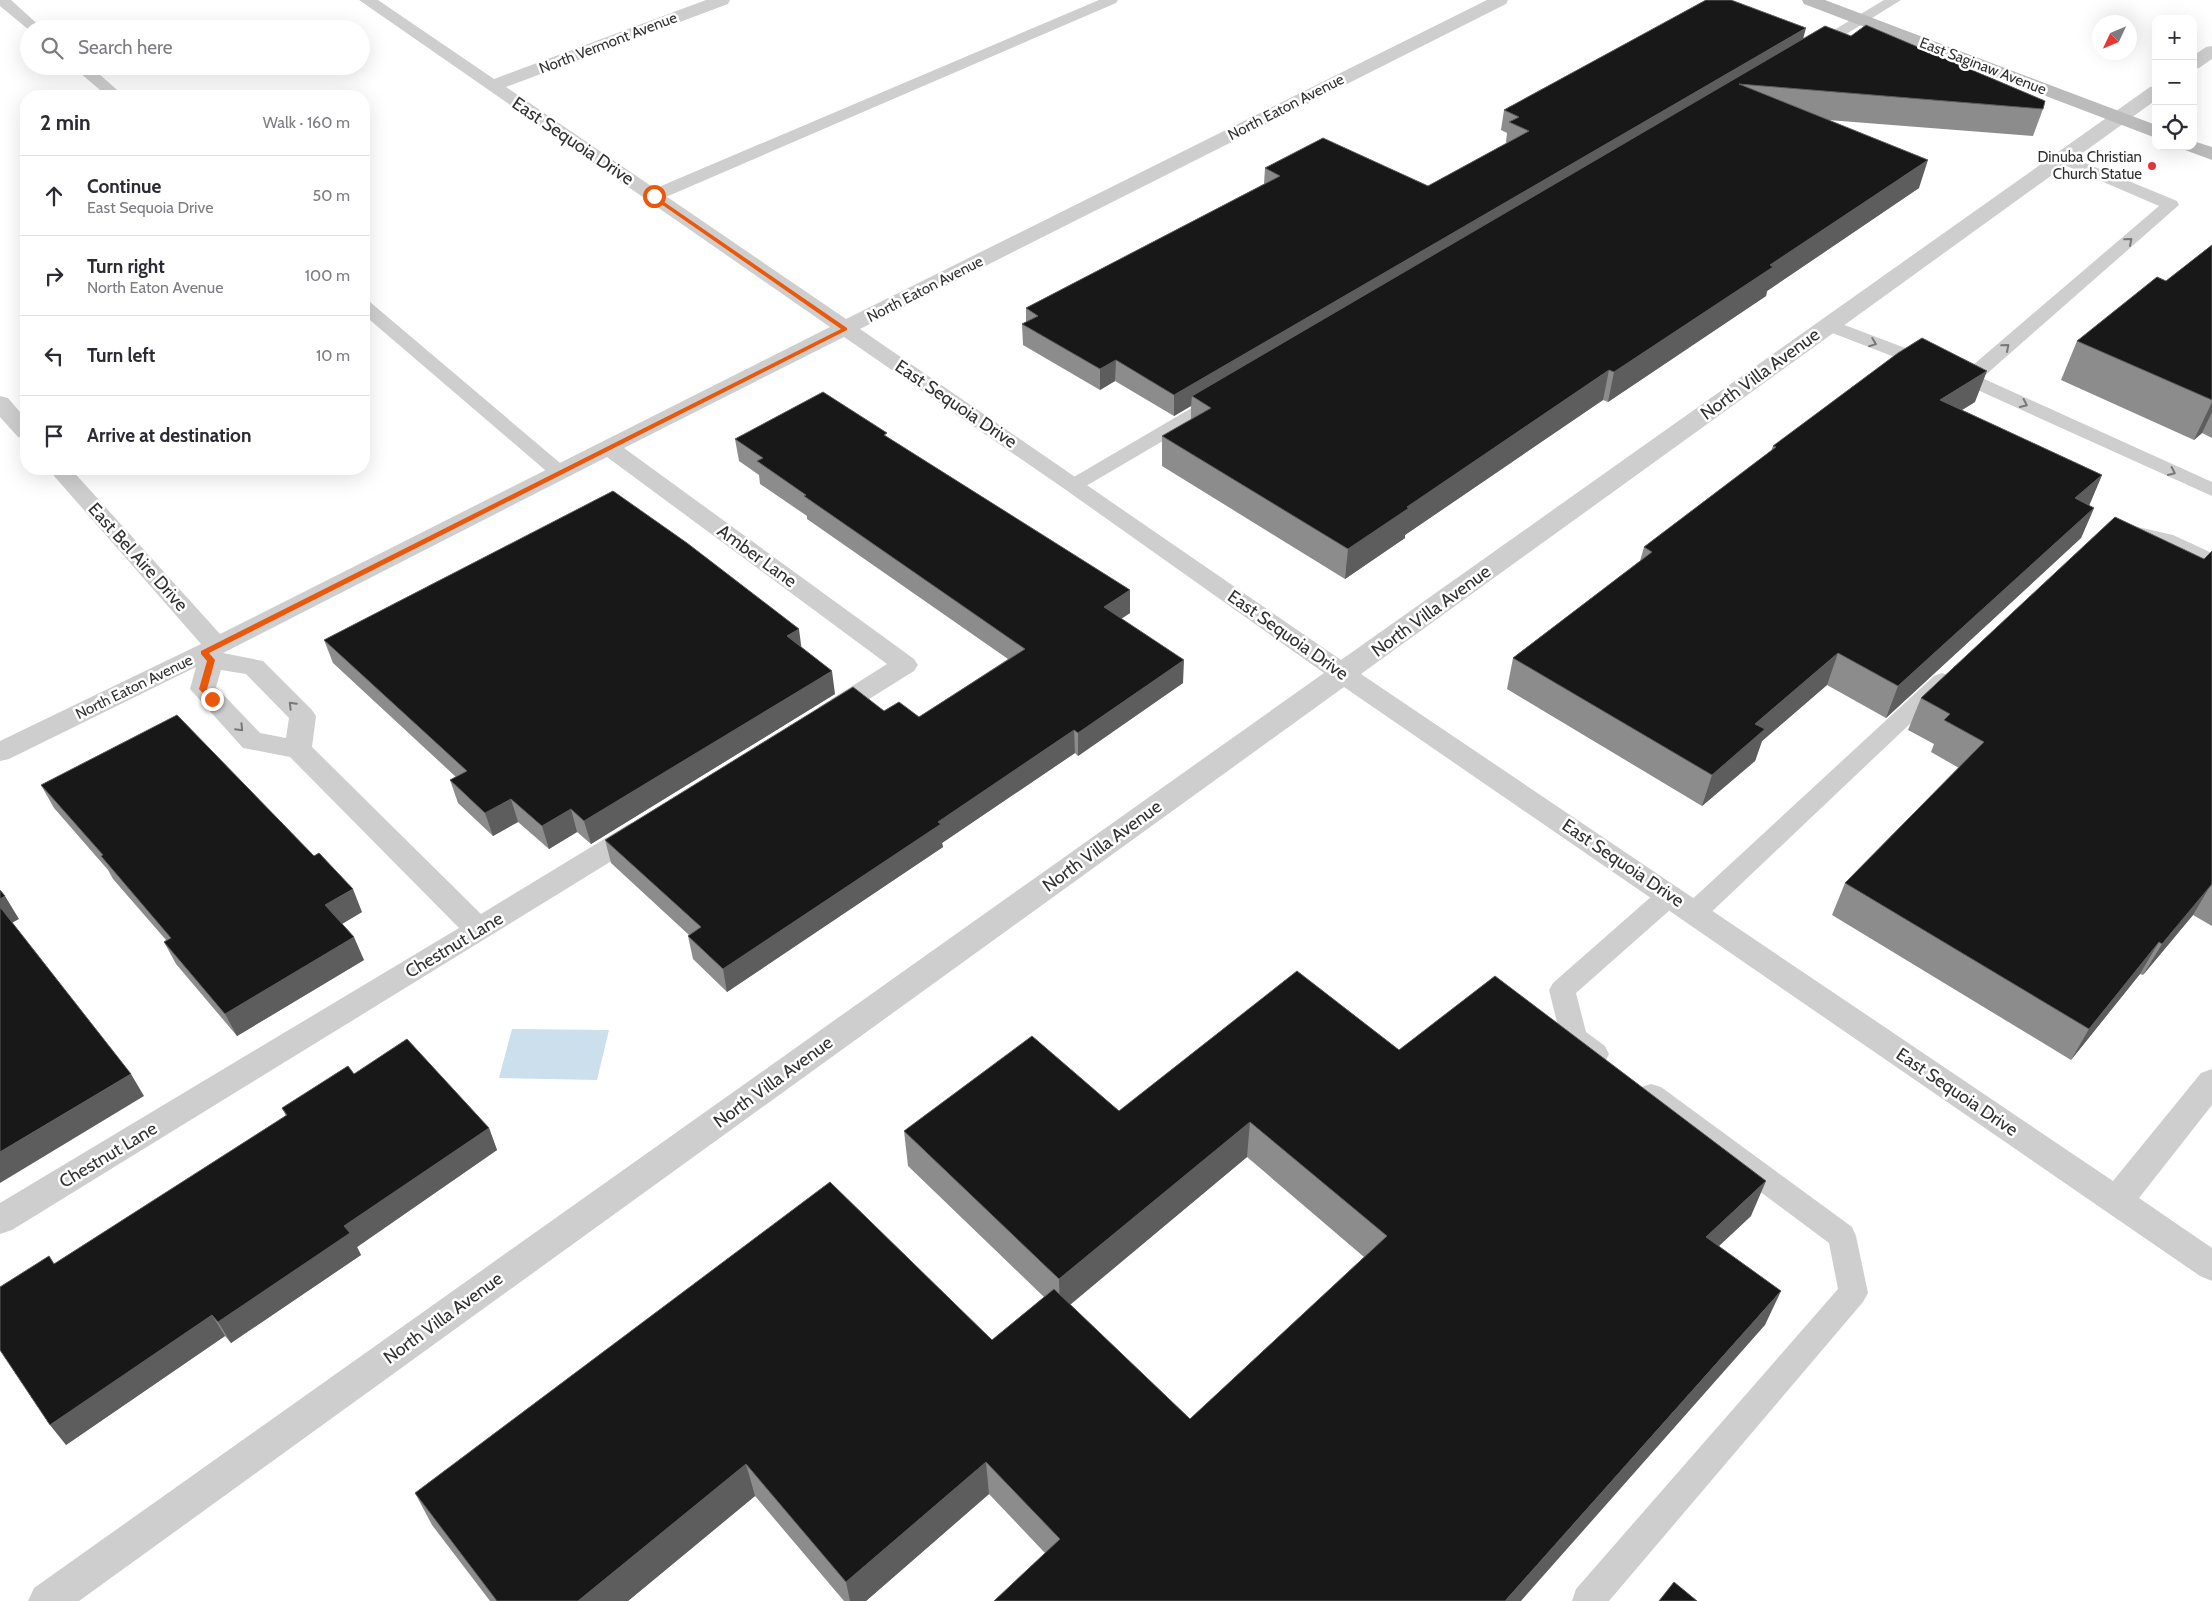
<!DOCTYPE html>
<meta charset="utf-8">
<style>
:root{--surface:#fff;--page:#f2f2f3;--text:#2b2b33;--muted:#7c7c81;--line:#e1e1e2}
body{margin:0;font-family:Cabin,sans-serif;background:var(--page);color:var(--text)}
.controls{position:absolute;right:15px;top:15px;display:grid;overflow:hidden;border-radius:10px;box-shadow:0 5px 20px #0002}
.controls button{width:45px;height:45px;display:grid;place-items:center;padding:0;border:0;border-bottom:1px solid var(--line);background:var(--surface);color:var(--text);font:25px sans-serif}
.compass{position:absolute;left:2092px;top:15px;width:45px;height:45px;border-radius:50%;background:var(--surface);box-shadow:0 5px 20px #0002;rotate:226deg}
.stop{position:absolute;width:15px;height:15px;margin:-11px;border:4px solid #ea580c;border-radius:50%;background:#fff}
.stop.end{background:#ea580c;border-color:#fff;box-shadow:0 1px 5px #0008}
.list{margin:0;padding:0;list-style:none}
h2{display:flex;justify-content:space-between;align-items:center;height:65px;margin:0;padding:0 20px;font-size:21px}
h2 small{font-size:16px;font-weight:400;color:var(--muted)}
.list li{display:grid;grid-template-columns:32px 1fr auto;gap:15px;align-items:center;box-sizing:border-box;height:80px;padding:0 20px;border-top:1px solid var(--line)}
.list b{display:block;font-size:19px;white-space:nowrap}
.list p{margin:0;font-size:16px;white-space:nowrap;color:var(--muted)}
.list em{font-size:16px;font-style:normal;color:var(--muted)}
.icon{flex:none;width:28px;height:28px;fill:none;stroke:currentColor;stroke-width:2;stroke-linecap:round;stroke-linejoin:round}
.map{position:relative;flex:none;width:2212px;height:1601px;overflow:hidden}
.search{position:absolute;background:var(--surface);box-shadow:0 5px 20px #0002;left:20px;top:20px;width:350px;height:55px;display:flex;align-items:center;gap:12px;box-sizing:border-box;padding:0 18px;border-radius:28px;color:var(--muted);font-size:19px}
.panel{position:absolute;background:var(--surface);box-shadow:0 5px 20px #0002;left:20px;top:90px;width:350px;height:385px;border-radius:20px}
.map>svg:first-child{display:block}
.water{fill:#cbdfed}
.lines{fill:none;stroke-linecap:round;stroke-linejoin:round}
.lane{fill:#cecece;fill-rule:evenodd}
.street{fill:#cecece;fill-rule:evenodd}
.secondary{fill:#bbb;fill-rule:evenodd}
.wall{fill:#8c8c8c;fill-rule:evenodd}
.shaded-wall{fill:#5d5d5d}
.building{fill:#181818;stroke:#5d5d5d}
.oneway{stroke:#787878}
.route{fill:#ea580c}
.poi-dot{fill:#e6343f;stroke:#fff;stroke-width:2}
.labels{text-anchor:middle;stroke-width:5;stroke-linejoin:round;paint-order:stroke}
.far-street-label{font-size:15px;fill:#313131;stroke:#fff}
.far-poi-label{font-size:15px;fill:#313131;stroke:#fff;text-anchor:end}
.street-label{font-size:18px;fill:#313131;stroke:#fff}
</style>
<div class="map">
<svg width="2212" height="1601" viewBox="0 0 2212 1601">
<rect width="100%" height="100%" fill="#fff"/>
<!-- water -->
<path class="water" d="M512,1029l97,1 -12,50 -98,-2z"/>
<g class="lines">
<!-- lane -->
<path class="lane" d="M0,0h11l32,29h-14v1l-29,-24z
M1099,0h19l-2,3 -457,197h-12l-2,-4 2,-4z
M1884,0h17l-82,51h-10l-3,-3 3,-3z
M72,66h18l34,30h-17z
M2061,153l116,48 2,4 -197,173 230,104v14l-250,-113 -140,-54 -3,-4 3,-4 6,-1 6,1 132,50 193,-165 -104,-45 -2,-3 2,-3z
M364,301l6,1 196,166 3,4 -3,4 -7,2 -7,-2 -188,-161z
M1219,394l7,2 3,4 -3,4 -145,85 -7,2 -7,-2 -3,-4 3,-4 145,-85z
M2129,525l44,10 39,18v15l-53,-23 -37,-9 -3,-5 3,-5z
M1942,673l8,3 3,5 -3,5 -246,233 -9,2 -9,-2 -4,-7 4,-7 248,-229z
M1670,886l9,2 3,7 -3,7 -103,91 10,39 19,14 4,8 -4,8 -9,3 -9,-3 -22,-17 -4,-7 -12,-48 4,-7 108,-95z
M1651,1084l10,3 191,140 4,9 12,57 -5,9 -254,299h-37l4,-12 262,-300 -9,-46 -188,-140 -4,-8 4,-8z"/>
<!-- street -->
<path class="street" d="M359,0h19l116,79 212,-79h24l-2,4 -222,83 340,232 641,-319h21l-2,4 -646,325 481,331 809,-573 6,-1v14l-795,574 752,507 88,-108 11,-4v36l-73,93 73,50v33l-12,-5 -856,-589 -1265,914h-51l6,-13 1290,-915 -258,-183 -222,-153 -220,111 290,211 4,6 -4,6 -77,48 -9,3 -9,-3 -4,-6 4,-6 68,-43 -280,-207 -384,196 40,8 49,49 4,6 -4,31 169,167 148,-90 10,-3 10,3 4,7 -4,7 -637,392 -12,4v-31l459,-275 -169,-171 -47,-9 -53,-59 6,-22 -187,92 -9,2v-20l201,-97 -153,-175h23l149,165 610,-307zM221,670l25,4 43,44 -3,20 -26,-5 -44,-46z
M2212,46v13l-13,9 -6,1v-13l13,-9z
M0,396l8,2 18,21v20l-8,-2 -18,-20z"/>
<!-- secondary -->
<path class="secondary" d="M1802,0h23l331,125v13l-352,-134z
M2193,141l19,6v13l-27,-10 -2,-4h10z"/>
</g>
<!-- wall -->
<path class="wall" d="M1803,40l240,69 -10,27 -205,-16 91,68 -152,103 -1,5 -158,106 -5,-2 -198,135v3l-60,41 -183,-113v-30l29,-16v-14l-17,10 -59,-35 -15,9 -77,-45 -1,-21 4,-2v-14l238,-124 1,-16 163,18 79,-43 -1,-1 1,-9 -6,-3 3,-20z
M2212,245v193l-10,-5 -8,7 -133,-60 16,-39 89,-60z
M1975,402l-13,8 140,65 -13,30 5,3 -13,30 -195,180 -59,-33 -65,56 -7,20 -53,45 -195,-117 6,-31 127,-97 4,-14 127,-96 2,-5z
M887,437l243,153v23l-9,6 62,64 -105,73 -3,-3 -133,90 1,4 -216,145 -34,-33 -5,-23 1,-1 -78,-72 -6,-23 279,-129 35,6 89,-58 -201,-140v-3l-47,-32 -1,-9 -20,-14 -4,-22z
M2212,551v375l-19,-11 -50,60 -3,-1 -69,86 -239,-145 13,-32 114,-115 -28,-16 3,-8 -26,-14 13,-32 283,-139z
M324,640l477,7 34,47 -244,150 -14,-12 -28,17 -31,-27 -25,14 -35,-33 -8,-23 6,-3 -123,-114z
M41,785l321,127 -20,12 22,36 -127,76 -61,-72 -12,-22 2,-2 -53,-61 -5,-9 -54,-62z
M1399,1050l352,166 -32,30 46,79 -720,228 -56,-59 -123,107h-22l-89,-105 -127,105h-138l-58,-76 -17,-32 577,-153 52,-43 -136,-131 -4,-35 215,-20zM1247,1157l117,100 -174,162 -120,-114z
M354,1074l135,54 8,22 -140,97 4,8 -130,88 -6,-7 -159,109 -12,-181 232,-148 -4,-8z"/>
<!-- shaded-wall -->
<path class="shaded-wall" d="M1806,28l-5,19 -609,349 -1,10 -17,10v-21z
M1928,160l-9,28 -152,103 -1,5 -158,106 6,-30 156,-107z
M1116,360l-1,21 -15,9v-21z
M1609,370l-6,30 -198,135v3l-60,41 3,-30 59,-42z
M1987,371l-12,31 -46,28 11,-30z
M2212,402v10l-10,21 -8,7z
M2102,475l-13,31 -14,-8z
M2094,508l-13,30 -195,180 12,-32z
M1130,590v23l-26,17v-23z
M799,629l3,23 -15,-16z
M1838,653l-11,32 -65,56 -7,20 -53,45 10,-31 43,-51z
M1184,660l-1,23 -105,73v-23z
M832,671l3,23 -244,150 -7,-23z
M1074,730l1,23 -133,90 1,4 -216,145 -4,-23 215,-147z
M511,799l7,23 -25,14 -8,-23z
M571,809l6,23 -28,17 -7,-23z
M2212,883l-19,32 -50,60 19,-31z
M353,889l9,23 -27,16 -10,-23z
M5,896l14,23 -9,5 -10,-16v-9z
M354,937l10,23 -127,76 -12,-22z
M2159,942l-19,32 -69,86 18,-31z
M131,1074l13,22 -144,87v-31z
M1250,1122l-3,35 -187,156 -1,-34z
M489,1128l8,22 -140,97 4,8 -130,88 -13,-21 126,-96z
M1766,1181l-15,35 -59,55 14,-34z
M1781,1291l-16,34 -244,276h-16z
M212,1315l13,21 -159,109 -16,-20z
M986,1462l3,32 -123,107h-16l-4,-19z
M746,1464l9,32 -127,105h-50z"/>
<!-- building -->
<path class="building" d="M1706,0h25l75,28 -632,367 -58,-35 -16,9 -78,-45 16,-8 -12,-8 254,-132 -15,-8 58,-30 105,48 101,-55 -20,-9 10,-5 -15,-7z
M1866,25l179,76 -2,8 -304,-25 189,76 -158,105 3,2 -159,105 -5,-2 -202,137 2,1 -61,41 -186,-113 49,-28 -19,-12 633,-370 26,10z
M2212,245v155l-135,-59 80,-64 9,4z
M1922,338l65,33 -47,29 162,75 -27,23 19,10 -196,178 -60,-33 -83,71 10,5 -53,46 -199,-117 139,-106 -8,-5 132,-100 -3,-1 125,-93z
M823,392l64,41 -3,2 246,155 -26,17 80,53 -106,73 -4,-3 -136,92 3,2 -218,145 -35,-33 13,-9 -96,-87 248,-153 31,24 15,-9 20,15 106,-68 -221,-153 2,-1 -49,-34 6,-3 -28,-19z
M613,491l74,52 112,86 -12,7 45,35 -248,150 -13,-12 -29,17 -31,-27 -26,14 -35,-33 17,-9 -143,-131z
M2115,517l89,42 8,-8v333l-50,60 -3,-2 -70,87 -244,-146 139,-141 -40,-22 6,-6 -29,-16z
M177,715l137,141 5,-3 34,36 -28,16 29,32 -129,77 -61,-72 7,-4 -70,-82 2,-1 -62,-70z
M0,890l5,6 -5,3z
M0,907l131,167 -131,78z
M1297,971l102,79 96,-74 271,205 -60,56 75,54 -276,310h-511l66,-62 -74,-77 -140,120 -100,-118 -168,137h-81l-82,-108 415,-311 162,158 62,-51 136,130 197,-183 -137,-114 -191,157 -155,-148 128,-95 87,75z
M407,1039l82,89 -145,98 6,7 -132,89 -6,-7 -162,110 -50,-75v-63l49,-31 5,8 233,-149 -5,-7 66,-42 6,8z
M1674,1582l23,19h-38z"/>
<!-- one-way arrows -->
<defs><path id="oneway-chevron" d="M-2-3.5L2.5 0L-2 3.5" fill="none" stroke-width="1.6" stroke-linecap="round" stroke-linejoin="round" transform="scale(1.25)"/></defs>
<g class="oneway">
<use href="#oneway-chevron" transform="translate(2129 241) rotate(-41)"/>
<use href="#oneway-chevron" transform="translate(1873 343) rotate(21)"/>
<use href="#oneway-chevron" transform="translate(2006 347) rotate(-41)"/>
<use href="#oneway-chevron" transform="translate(2024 404) rotate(25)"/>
<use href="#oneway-chevron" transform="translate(2172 472) rotate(25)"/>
<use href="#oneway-chevron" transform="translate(292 705) rotate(-135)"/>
<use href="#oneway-chevron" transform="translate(240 728) rotate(46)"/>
</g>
<!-- route -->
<path class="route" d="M654,195l193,133v2l-638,323 6,7 -8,29 9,10 -6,2 -11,-12 8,-28 -6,-7v-3l640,-322 -190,-132z"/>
<!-- markers -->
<circle class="poi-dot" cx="2152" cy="166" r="5"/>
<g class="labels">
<!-- far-street labels -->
<g class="far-street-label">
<text transform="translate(608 43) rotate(-21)" y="5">North Vermont Avenue</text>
<text transform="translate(1983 66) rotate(21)" y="5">East Saginaw Avenue</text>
<text transform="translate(1286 107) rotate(-27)" y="5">North Eaton Avenue</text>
<text transform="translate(925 289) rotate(-27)" y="5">North Eaton Avenue</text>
<text transform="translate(134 687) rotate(-26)" y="5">North Eaton Avenue</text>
</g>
<!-- far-poi labels -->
<g class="far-poi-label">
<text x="2142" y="162">Dinuba Christian<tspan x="2142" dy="17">Church Statue</tspan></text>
</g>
<!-- street labels -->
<g class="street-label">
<text transform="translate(573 141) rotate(34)" y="6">East Sequoia Drive</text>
<text transform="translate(1760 374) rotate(-36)" y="6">North Villa Avenue</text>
<text transform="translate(956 404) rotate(34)" y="6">East Sequoia Drive</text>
<text transform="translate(757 556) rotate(36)" y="6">Amber Lane</text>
<text transform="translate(138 557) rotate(48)" y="6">East Bel Aire Drive</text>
<text transform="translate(1431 611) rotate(-36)" y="6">North Villa Avenue</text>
<text transform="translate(1288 635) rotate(35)" y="6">East Sequoia Drive</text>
<text transform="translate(1102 846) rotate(-36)" y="6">North Villa Avenue</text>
<text transform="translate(1623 863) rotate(34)" y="6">East Sequoia Drive</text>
<text transform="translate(454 945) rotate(-31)" y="6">Chestnut Lane</text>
<text transform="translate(773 1082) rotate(-36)" y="6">North Villa Avenue</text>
<text transform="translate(1957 1092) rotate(34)" y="6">East Sequoia Drive</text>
<text transform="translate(108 1155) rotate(-31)" y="6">Chestnut Lane</text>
<text transform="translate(443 1318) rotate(-36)" y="6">North Villa Avenue</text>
</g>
</g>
</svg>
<div class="controls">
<button>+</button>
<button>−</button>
<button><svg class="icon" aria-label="locate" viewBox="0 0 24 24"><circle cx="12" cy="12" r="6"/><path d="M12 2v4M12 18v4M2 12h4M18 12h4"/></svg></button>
</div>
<svg class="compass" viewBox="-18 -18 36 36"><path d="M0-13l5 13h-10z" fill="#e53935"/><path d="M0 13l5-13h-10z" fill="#7c7c81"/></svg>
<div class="stop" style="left:654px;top:196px"></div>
<div class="stop end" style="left:212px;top:699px"></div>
<div class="search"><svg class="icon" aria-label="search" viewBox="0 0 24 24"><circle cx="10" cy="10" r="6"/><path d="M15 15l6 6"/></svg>Search here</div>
<section class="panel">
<h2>2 min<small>Walk · 160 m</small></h2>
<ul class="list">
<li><svg class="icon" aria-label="ahead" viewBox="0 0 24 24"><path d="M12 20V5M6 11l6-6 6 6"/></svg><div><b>Continue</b><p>East Sequoia Drive</p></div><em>50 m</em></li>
<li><svg class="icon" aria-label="right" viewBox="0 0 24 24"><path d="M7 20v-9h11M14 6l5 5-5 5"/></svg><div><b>Turn right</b><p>North Eaton Avenue</p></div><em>100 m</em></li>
<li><svg class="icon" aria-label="left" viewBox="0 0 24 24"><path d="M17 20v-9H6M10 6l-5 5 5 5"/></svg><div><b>Turn left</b></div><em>10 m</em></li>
<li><svg class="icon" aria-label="arrive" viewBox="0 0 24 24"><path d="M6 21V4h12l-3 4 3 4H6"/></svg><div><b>Arrive at destination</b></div></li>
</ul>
</section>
</div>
